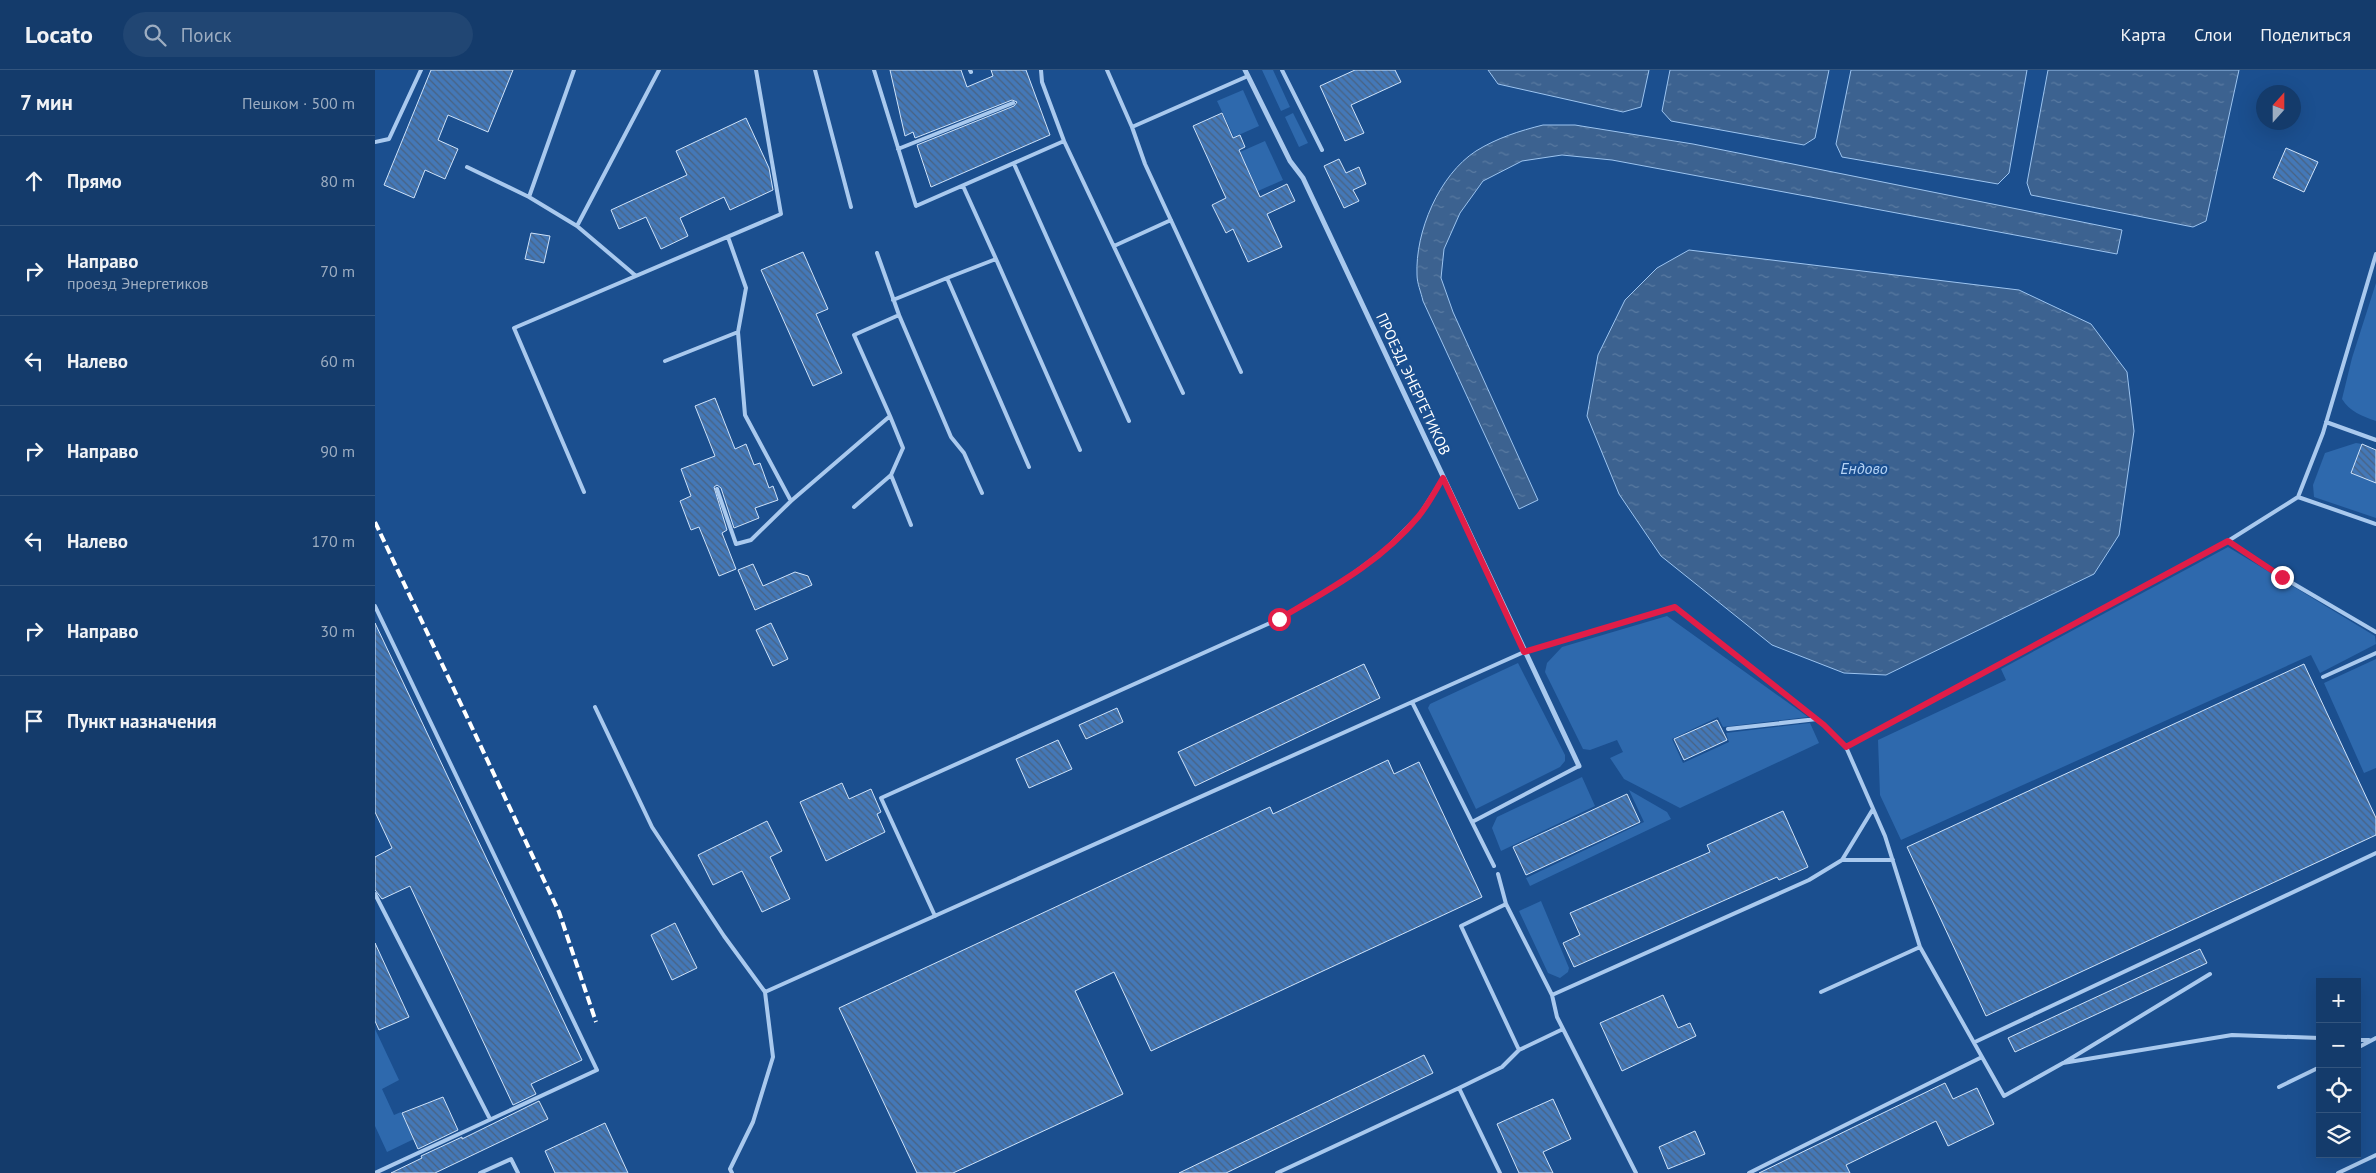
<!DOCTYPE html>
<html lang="ru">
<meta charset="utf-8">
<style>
:root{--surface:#143b6b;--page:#214673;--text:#f1f3f6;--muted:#9dadc1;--line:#33557e}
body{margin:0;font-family:"PT Sans",sans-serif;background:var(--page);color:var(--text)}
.controls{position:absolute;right:15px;bottom:15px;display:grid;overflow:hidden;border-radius:0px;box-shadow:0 5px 20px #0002}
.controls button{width:45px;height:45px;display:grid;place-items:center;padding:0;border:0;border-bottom:1px solid var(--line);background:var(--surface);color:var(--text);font:25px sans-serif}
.compass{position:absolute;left:1881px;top:15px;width:45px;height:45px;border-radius:50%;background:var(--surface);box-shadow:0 5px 20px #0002;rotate:21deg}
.stop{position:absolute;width:15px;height:15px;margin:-11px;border:4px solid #e11d48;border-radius:50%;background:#fff}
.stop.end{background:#e11d48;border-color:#fff;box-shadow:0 1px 5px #0008}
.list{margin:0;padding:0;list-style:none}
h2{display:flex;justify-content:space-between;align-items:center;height:65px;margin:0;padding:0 20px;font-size:21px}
h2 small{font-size:16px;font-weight:400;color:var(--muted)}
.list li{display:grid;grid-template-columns:32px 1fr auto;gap:15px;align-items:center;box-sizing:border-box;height:90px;padding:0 20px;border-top:1px solid var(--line)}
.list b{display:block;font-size:19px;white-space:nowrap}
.list p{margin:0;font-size:16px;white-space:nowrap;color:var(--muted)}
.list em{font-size:16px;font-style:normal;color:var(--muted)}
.icon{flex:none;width:28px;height:28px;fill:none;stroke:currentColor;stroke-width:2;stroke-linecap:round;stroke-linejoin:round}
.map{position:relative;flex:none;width:2001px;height:1103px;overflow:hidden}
header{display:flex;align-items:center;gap:30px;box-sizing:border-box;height:70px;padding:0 25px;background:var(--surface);border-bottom:1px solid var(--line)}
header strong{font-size:24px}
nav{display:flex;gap:28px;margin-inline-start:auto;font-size:18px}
.search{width:350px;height:45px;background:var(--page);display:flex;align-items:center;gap:12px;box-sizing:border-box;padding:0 18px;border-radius:28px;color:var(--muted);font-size:19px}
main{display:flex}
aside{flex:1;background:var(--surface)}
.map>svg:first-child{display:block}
.green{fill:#2e69ad}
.water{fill:url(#water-ripples);stroke:#9cc4f0}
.building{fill:url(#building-back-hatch);stroke:#cfe3fa}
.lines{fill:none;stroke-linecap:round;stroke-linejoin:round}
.service{stroke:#a9c9ee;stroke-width:4}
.minor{stroke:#a9c9ee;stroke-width:5}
.rail{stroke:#fff;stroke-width:4;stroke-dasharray:9 4;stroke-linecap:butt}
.route{stroke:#e11d48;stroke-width:6}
.labels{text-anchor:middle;stroke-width:4.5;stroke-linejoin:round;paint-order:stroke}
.street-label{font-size:15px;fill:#fff;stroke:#1b4f8f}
.water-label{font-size:16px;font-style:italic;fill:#b5d3f5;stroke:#1b4f8f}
</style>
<header>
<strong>Locato</strong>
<div class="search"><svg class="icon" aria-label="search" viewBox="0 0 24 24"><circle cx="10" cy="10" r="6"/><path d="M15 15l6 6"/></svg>Поиск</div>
<nav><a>Карта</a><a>Слои</a><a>Поделиться</a></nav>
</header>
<main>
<aside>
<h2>7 мин<small>Пешком · 500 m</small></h2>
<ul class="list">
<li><svg class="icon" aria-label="ahead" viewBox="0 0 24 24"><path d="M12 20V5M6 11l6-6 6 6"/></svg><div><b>Прямо</b></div><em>80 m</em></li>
<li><svg class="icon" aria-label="right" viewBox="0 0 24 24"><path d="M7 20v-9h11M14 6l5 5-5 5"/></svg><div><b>Направо</b><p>проезд Энергетиков</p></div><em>70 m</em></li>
<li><svg class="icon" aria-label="left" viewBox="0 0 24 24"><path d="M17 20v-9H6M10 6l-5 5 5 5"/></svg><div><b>Налево</b></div><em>60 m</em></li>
<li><svg class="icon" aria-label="right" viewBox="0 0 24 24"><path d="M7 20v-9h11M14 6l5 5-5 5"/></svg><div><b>Направо</b></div><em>90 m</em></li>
<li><svg class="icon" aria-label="left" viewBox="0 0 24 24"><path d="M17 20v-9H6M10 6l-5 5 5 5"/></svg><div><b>Налево</b></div><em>170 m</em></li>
<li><svg class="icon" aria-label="right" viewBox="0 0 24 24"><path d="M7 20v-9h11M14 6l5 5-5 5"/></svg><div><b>Направо</b></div><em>30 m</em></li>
<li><svg class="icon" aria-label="arrive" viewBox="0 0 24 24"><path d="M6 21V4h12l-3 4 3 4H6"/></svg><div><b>Пункт назначения</b></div></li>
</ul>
</aside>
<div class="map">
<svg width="2001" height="1103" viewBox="0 0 2001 1103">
<defs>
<pattern id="water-ripples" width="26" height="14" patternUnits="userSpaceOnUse" patternTransform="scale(1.25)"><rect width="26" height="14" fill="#3c6290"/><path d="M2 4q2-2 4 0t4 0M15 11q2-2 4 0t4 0" fill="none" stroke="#597aa1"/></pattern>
<pattern id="building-back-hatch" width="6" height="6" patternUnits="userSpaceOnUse" patternTransform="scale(1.25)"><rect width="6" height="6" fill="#4478b7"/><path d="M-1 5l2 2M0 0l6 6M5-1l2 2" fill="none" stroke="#486282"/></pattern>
</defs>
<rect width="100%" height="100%" fill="#1b4f8f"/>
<!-- green -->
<path class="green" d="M887,0h11l17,37 -9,4z
M868,20l16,36 -25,11 -17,-36z
M918,43l15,30 -9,4 -14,-30z
M890,71l18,39 -25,11 -18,-39z
M2001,213v138c-14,-5 -26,-9 -34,-22l10,-41z
M1981,373l6,1 -11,29 25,10v35l-62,-21 -1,-12 12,-32z
M1853,477l147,89 1,8 -56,29 -9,-18 -410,185 -21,-45 -2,-55 128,-60 -5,-11z
M1292,546l141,101 -85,10 -5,-10 -46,22 11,24 46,-21 -3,-9 84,-10 9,20 -139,65 -56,-29 -14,-21 13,-6 -6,-12 -27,10 -7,-1 -38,-77 2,-9 15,-16z
M2001,589v109l-12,5 -40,-90z
M1143,593l47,92v6l-5,6 -84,42 -48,-101 2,-4z
M1207,707l13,29 -94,45 -9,-23 5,-11z
M1254,720l38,22 4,7 -141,67 -4,-8 118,-56z
M1166,831l28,67 -1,4 -8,6 -12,-5 -29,-62z
M0,959l24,51 -17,9 12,26 7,-3 13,27 -27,13 -12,-26z"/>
<!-- water -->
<path class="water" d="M1113,0h161l-8,37 -18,5 -125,-28z
M1295,0h159l-14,68 -11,7 -133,-24 -9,-10z
M1476,0h176l-18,103 -11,11 -156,-27 -6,-13z
M1673,0h191l-33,151 -13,6 -162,-32 -4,-12z
M1168,55h32l118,19 429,86 -5,24 -505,-94 -50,-5 -40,6 -39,20 -23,32 -16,36 -3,29 12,34 85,188 -19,9 -96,-208c-2,-9 -6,-18 -6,-26 -2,-43 22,-100 59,-124 21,-13 43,-20 67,-26z
M1314,180l330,40 72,34 36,48 7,59 -15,104 -25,39 -208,101 -42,-2 -72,-28 -111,-89 -42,-62 -32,-78 11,-61 27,-55 32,-32z"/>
<!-- building -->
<path class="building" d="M56,0h82l-25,62 -40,-17 -10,25 20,9 -13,30 -20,-9 -11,28 -30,-13z
M515,0h71l6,17 26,-11 -2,-6h35l24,65 -119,52 -14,-42 97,-39 3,-4 -5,-2 -97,38 -2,-6 -8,4z
M980,0h40l6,12 -50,23 13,28 -19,8 -25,-55z
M847,43l11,25 7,-3 5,12 -6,3 21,47 27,-13 8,17 -28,13 15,33 -34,15 -15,-33 -7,4 -14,-28 14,-7 -33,-72z
M371,48l23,50 4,22 -43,20 -6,-13 -44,21 8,18 -27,13 -15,-32 -27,12 -8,-19 76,-35 -11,-24z
M1911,78l32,14 -14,30 -31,-14z
M964,89l7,14 13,-6 7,17 -13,6 6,11 -15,7 -20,-42z
M156,163l19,3 -6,27 -19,-4z
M428,182l25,57 -12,5 26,59 -29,13 -52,-116z
M340,328l20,51 11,-5 8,21 6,-2 9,25 4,-2 5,14 -23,8 4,10 -25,10 -13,-40 -4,-3 -3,2 13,43 -5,3 14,36 -17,7 -20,-49 -8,3 -11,-29 11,-5 -10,-27 34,-13 -20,-50z
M1987,374l14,6v33l-25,-10z
M378,494l10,22 32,-14 13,4 4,9 -57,25 -17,-40z
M0,553l207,437 -51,24 5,10 -23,11 -103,-219 -28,13 -7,-9v-33l17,-9 -17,-36z
M396,553l17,36 -15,7 -17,-36z
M989,594l16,34 -185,88 -17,-34z
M1929,594l72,154v17l-390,181 -79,-169z
M742,638l6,14 -37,17 -7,-14z
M1342,650l10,20 -43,20 -10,-21z
M683,670l14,29 -43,19 -13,-29z
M1013,690l6,14 25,-12 63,135 -331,154 -37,-79 -39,19 48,103 -170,79h-36l-78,-165 431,-201 3,7z
M467,713l7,16 22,-10 10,23 -4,2 8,18 -59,29 -26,-59z
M1252,724l13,28 -114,53 -13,-28z
M1408,741l25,56 -29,13 -2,-3 -203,90 -11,-24 17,-8 -10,-22 140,-61 -3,-7z
M392,751l15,30 -12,6 20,42 -28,13 -20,-41 -29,14 -15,-30z
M300,853l22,45 -25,12 -21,-45z
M0,873l34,74 -30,13 -4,-9z
M1825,879l7,14 -192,89 -7,-14z
M1288,925l15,33 12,-5 6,13 -74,35 -22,-48z
M1049,985l9,18 -207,100h-47z
M1570,1013l8,16 24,-11 17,36 -46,22 -12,-25 -90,44 4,8h-91z
M68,1027l15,33 -40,19 -16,-36z
M1178,1029l18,40 -28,13 10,21h-34l-22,-49z
M164,1031l9,18 -113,54h-44l31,-15 -1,-2 41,-19v2z
M230,1053l23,50h-73l-10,-22z
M1320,1061l10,23 -37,15 -9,-22z"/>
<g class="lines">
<!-- service -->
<path class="service" d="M440,0l36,137
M499,0l42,136 148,-65 -22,-59 -1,-12
M595,0l1,2
M732,0l25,57 116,-51
M907,0l40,80
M757,57l13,37 96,208
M689,71l119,252
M0,72l14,-3 32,-69
M523,79l115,-46
M639,94l115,257
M92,97l62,30 45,-127
M588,116l33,73
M154,127l48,29 82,-156
M202,156l59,50
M739,176l57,-26
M572,208l49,-19 84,191
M518,230l54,-22 82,189
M524,245l52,122 13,16 18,40
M290,291l73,-29 8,-44 -18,-51
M1951,352l50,18
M516,405l20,50
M342,419l19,55 15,-4 40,-39 -46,-86 -7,-83
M209,422l-70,-164 267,-114 -25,-144
M1923,427l25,-64 53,-179
M416,431l99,-85 -36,-81 45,-20 -22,-62
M479,437l37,-32 12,-27 -13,-32
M1853,471l70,-44 78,27
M0,536l222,464 -222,103
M1948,607l53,-24
M220,637l57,120 72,109 41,56 8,65 -20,65 -23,47 2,4
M1353,659l89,-10
M1471,677l382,-206 54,36 94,55
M1498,739l-31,51h51
M1097,752l107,-56
M1119,796l-82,-164 112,-50 151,-45 149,118 22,22 39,89 35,111 84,149 59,-33 169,-28 88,3
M1123,804l8,30 -45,22 58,124 -17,17 -43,21 41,85
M0,824l115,225
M1131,834l46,91 257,-115 33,-20
M560,846l-54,-118 398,-179 64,-38 43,-32 33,-33 24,-38
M390,922l647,-290
M1446,922l99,-45
M1177,925l5,22 79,156
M1982,970h12
M1600,972l401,-189
M1982,978l19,-10
M1144,980l44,-21
M1690,992l145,-88
M1904,1017l41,-20
M105,1103l31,-14 7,14
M902,1103l182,-85
M1374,1103l233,-116
M1963,1103l38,-18"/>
<!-- minor -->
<path class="minor" d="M870,0l45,91 13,17 276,588"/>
<!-- rail -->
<path class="rail" d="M0,452l184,390 37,110"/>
</g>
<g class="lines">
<!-- route -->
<path class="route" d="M904,549c49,-29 102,-57 139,-102 10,-12 17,-26 25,-39l81,174 151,-45 149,118 22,22 382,-206 54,36"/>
</g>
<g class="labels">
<!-- street labels -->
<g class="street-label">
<text transform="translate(1038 314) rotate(65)" y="5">ПРОЕЗД ЭНЕРГЕТИКОВ</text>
</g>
<!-- water labels -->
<g class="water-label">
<text x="1489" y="404">Ендово</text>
</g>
</g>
</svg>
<div class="controls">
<button>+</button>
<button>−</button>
<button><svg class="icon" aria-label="locate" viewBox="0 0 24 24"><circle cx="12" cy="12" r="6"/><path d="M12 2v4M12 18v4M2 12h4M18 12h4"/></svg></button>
<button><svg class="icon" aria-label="layers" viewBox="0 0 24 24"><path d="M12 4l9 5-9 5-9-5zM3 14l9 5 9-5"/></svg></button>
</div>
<svg class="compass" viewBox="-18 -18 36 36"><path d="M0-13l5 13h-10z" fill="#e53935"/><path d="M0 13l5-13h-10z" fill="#9dadc1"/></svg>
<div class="stop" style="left:904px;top:549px"></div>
<div class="stop end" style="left:1907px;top:507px"></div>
</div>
</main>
